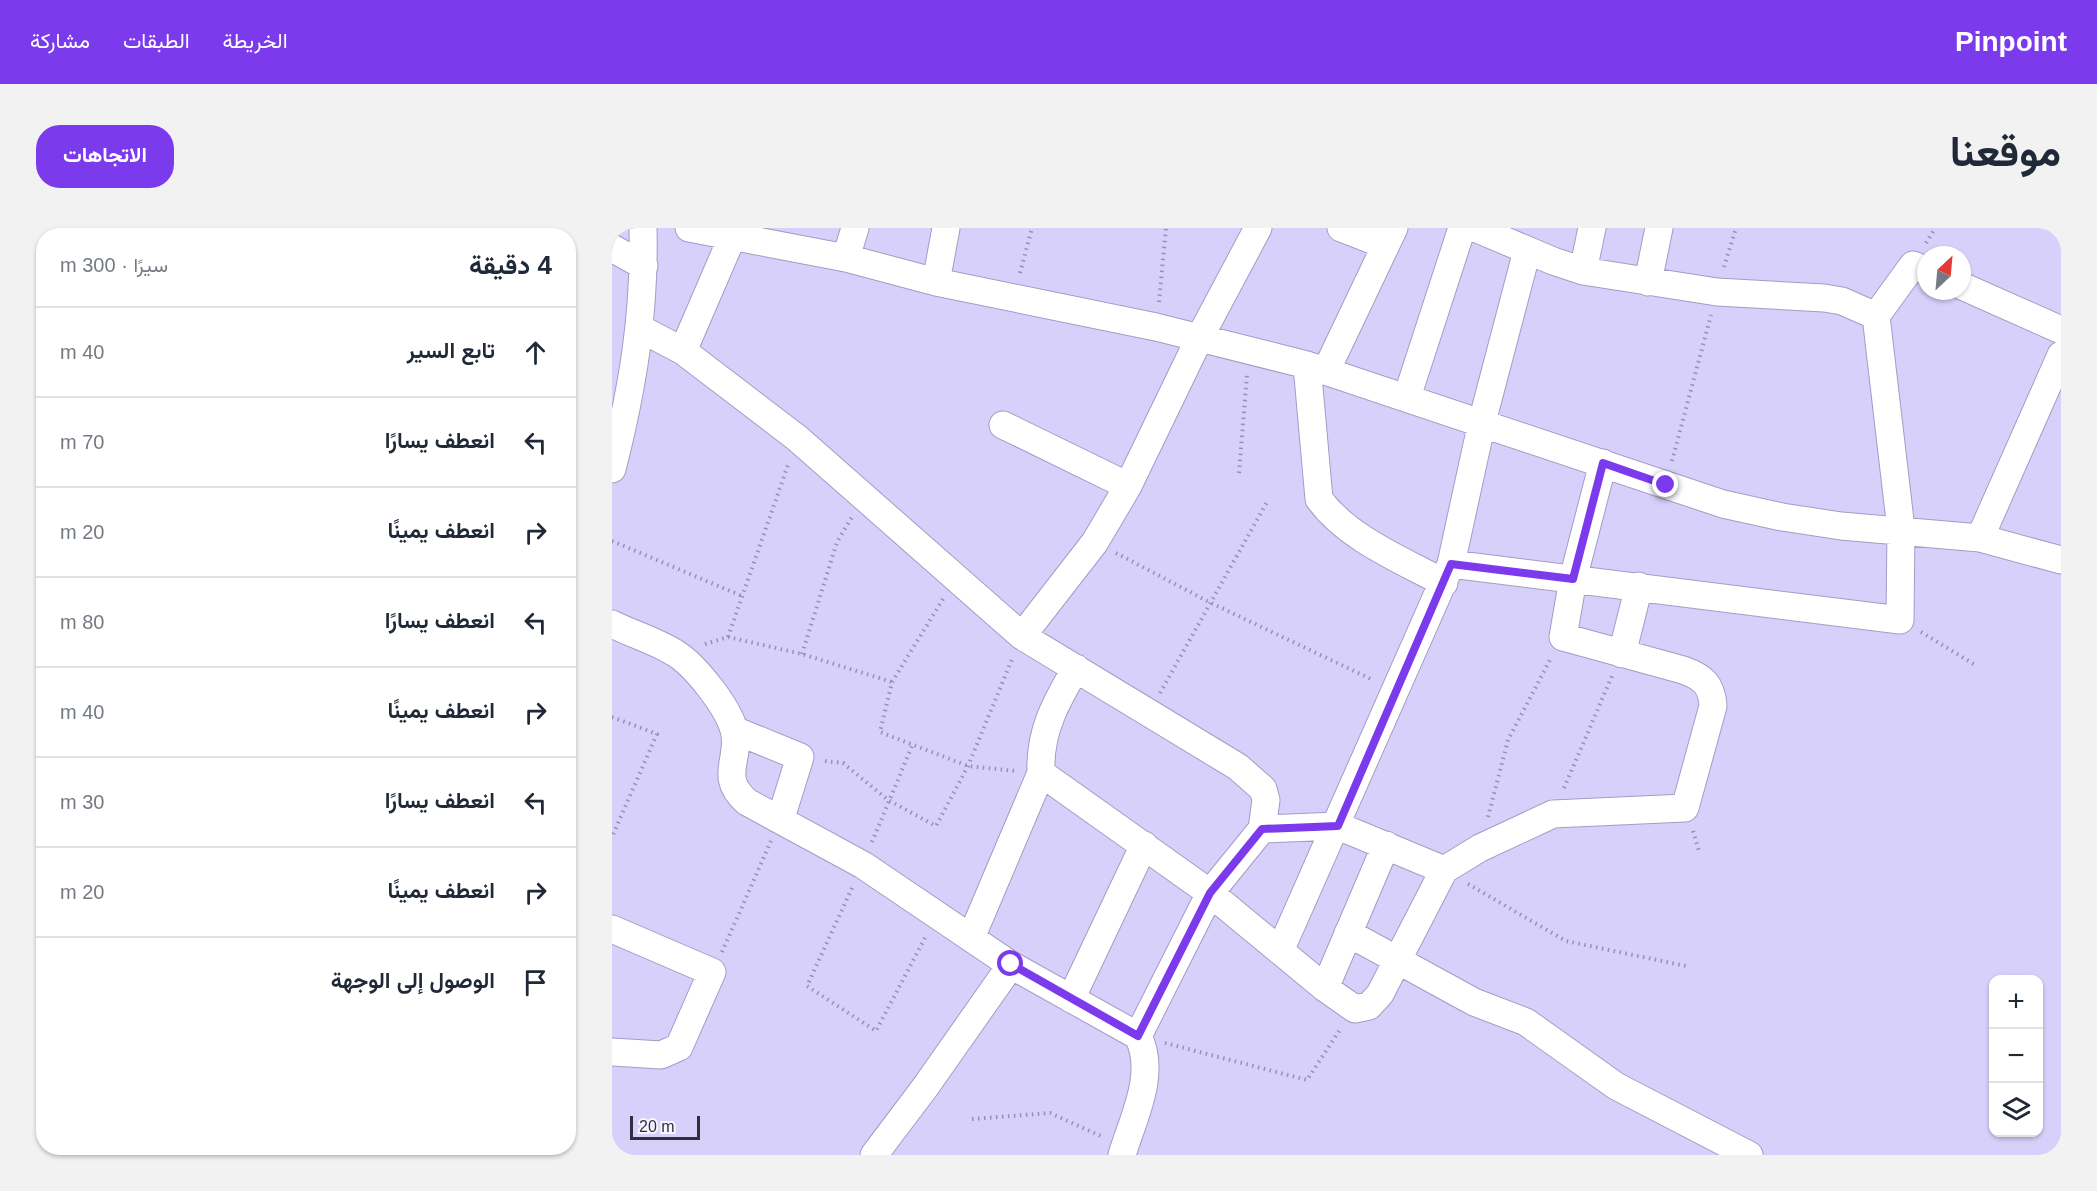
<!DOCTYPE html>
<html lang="ar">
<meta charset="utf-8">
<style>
:root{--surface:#fff;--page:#f2f2f3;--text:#1f2937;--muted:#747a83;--line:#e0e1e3;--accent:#7c3aed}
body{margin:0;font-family:Arial,Vazirmatn,sans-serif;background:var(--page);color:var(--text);direction:rtl}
.controls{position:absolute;right:18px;bottom:18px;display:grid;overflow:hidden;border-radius:12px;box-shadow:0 2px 4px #0004}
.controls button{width:54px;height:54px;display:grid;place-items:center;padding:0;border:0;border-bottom:2px solid var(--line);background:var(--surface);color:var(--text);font:30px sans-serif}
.compass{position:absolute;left:1305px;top:18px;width:54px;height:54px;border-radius:50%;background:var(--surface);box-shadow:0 2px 4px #0004;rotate:26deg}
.scale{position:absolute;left:18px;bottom:15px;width:70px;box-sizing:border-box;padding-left:6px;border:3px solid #312e3e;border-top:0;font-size:16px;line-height:21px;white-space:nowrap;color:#312e3e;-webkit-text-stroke:4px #f7f6ff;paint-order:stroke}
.stop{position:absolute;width:18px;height:18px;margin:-14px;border:4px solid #7c3aed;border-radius:50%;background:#fff}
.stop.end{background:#7c3aed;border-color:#fff;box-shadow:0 2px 6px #0008}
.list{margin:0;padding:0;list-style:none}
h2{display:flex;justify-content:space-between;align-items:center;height:78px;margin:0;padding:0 24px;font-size:26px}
h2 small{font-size:20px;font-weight:400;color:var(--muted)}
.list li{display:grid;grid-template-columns:39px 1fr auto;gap:18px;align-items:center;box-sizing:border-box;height:90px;padding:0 24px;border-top:2px solid var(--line)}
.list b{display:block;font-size:22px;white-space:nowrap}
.list em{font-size:20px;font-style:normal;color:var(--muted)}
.icon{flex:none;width:33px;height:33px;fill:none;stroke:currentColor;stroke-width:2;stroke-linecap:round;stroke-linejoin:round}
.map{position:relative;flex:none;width:1449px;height:927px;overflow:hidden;direction:ltr;border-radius:24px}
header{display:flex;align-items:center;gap:36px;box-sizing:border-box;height:84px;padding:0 30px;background:var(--accent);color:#fff}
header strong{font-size:28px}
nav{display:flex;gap:33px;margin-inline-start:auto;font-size:21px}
.intro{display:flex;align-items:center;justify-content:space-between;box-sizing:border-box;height:144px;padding:0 36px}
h1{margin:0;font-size:42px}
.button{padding:15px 27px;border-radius:24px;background:var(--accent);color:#fff;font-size:21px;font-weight:700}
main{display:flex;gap:36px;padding:0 36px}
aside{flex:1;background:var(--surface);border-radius:24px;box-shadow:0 2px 4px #0004}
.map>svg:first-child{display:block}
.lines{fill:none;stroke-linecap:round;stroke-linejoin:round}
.street-casing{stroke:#a49cc4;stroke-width:29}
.path{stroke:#9691b0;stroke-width:4;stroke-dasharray:1.5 4.5;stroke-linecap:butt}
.street{stroke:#fff;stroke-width:27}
.route{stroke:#7c3aed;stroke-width:8}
</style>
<header>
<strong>Pinpoint</strong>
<nav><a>الخريطة</a><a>الطبقات</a><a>مشاركة</a></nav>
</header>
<div class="intro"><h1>موقعنا</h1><a class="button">الاتجاهات</a></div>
<main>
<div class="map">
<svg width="1449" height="927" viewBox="0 0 1449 927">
<rect width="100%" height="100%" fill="#d7d0fa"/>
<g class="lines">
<defs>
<path id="street" d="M77,0l157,30 90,24 220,45 151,38 416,139 59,13 59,9 139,12 81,22
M729,0l44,17
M863,0l78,33 30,10 134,21 107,6 18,3 34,15
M0,20l32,18
M234,30l9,-30
M971,43l9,-43
M324,54l10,-54
M1036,54l11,-54
M1350,58l99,44
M29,101l42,22 114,87 225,198 216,131 25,22 3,11 -4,29 -52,64 -72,143
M71,123l50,-116
M695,137l12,134c28,39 83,61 125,84
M714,143l68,-143
M795,169l55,-169
M391,197l125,61
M0,241c21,-82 33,-156 31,-241
M1368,310l81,-183
M839,336l449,56 1,-91 -25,-213 37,-51 13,5
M0,396c20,10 44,17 63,29 20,12 53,54 59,77 8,28 -17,46 13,72l116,63 148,100 127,71c19,38 -5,82 -16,119
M410,408l73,-94 33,-56 72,-149 58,-109
M1010,426l17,-68
M122,502l66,27 -19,61
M429,545l169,120 115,95 30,21 14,-3 11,-12 64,-124 36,-22 73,-34 132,-6 28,-102c-1,-21 -10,-29 -30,-36l-120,-33 10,-58 30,-116
M650,601l76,-3 106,44
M0,701l100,43 -33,75 -18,8 -49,-3
M736,705l126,69 52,20 90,64 133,69
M359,710l70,-165c-2,-41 15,-71 35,-105
M668,723l171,-387 31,-142 45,-171
M713,760l61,-143
M459,771l73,-154
M262,927l52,-69 85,-121"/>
</defs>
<!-- street casing -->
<use href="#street" class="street-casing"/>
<!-- path -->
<path class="path" d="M1314,15l9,-15
M1112,39l12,-39
M408,45l12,-45
M547,74l7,-74
M1060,233l39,-146
M627,245l8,-98
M0,313l130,55
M504,325l95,50 162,77
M331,371l-51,83 -12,50 88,34 48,5
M1309,404l56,34
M116,409l61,-175
M93,416l23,-7 74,17 90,28
M190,426l35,-112 15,-25
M548,465l107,-191
M0,489l45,17 -45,103
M213,533l18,2 45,37 48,26 32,-60 45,-109
M952,560l48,-112
M876,589l20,-77 43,-82
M1081,603l6,20
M260,614l40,-96
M856,656l98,57 120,25
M240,660l-45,98 69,45 50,-95
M110,724l49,-111
M553,815l142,37 34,-52
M360,891l78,-6 53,24"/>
<!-- street -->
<use href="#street" class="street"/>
</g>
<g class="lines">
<!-- route -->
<path class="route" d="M399,736l127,72 72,-143 52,-64 76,-3 113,-262 122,15 30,-116 63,22"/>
</g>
</svg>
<div class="controls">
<button>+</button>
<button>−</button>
<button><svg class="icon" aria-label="layers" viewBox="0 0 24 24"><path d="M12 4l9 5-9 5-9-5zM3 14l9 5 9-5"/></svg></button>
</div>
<svg class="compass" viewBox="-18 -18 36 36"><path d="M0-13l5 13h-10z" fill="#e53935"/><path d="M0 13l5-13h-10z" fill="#747a83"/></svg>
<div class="scale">20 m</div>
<div class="stop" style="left:399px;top:736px"></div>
<div class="stop end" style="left:1054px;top:257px"></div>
</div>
<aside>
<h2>4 دقيقة<small>سيرًا · 300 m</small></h2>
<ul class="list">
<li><svg class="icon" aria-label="ahead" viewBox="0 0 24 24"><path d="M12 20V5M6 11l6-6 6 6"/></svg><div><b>تابع السير</b></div><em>40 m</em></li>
<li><svg class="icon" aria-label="left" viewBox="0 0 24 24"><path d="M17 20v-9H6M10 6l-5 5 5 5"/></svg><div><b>انعطف يسارًا</b></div><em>70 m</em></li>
<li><svg class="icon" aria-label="right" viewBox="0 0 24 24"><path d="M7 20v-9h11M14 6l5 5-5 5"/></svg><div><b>انعطف يمينًا</b></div><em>20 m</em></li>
<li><svg class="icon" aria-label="left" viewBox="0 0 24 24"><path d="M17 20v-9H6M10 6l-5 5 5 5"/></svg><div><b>انعطف يسارًا</b></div><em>80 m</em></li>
<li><svg class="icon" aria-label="right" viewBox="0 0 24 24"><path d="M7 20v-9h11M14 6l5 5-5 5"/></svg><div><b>انعطف يمينًا</b></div><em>40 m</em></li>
<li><svg class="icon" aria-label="left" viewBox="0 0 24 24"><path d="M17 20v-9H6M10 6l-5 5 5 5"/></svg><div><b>انعطف يسارًا</b></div><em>30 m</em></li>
<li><svg class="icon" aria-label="right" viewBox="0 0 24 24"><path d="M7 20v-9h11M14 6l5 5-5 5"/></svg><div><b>انعطف يمينًا</b></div><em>20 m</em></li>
<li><svg class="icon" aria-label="arrive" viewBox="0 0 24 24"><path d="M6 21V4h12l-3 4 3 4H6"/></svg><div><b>الوصول إلى الوجهة</b></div></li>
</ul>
</aside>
</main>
